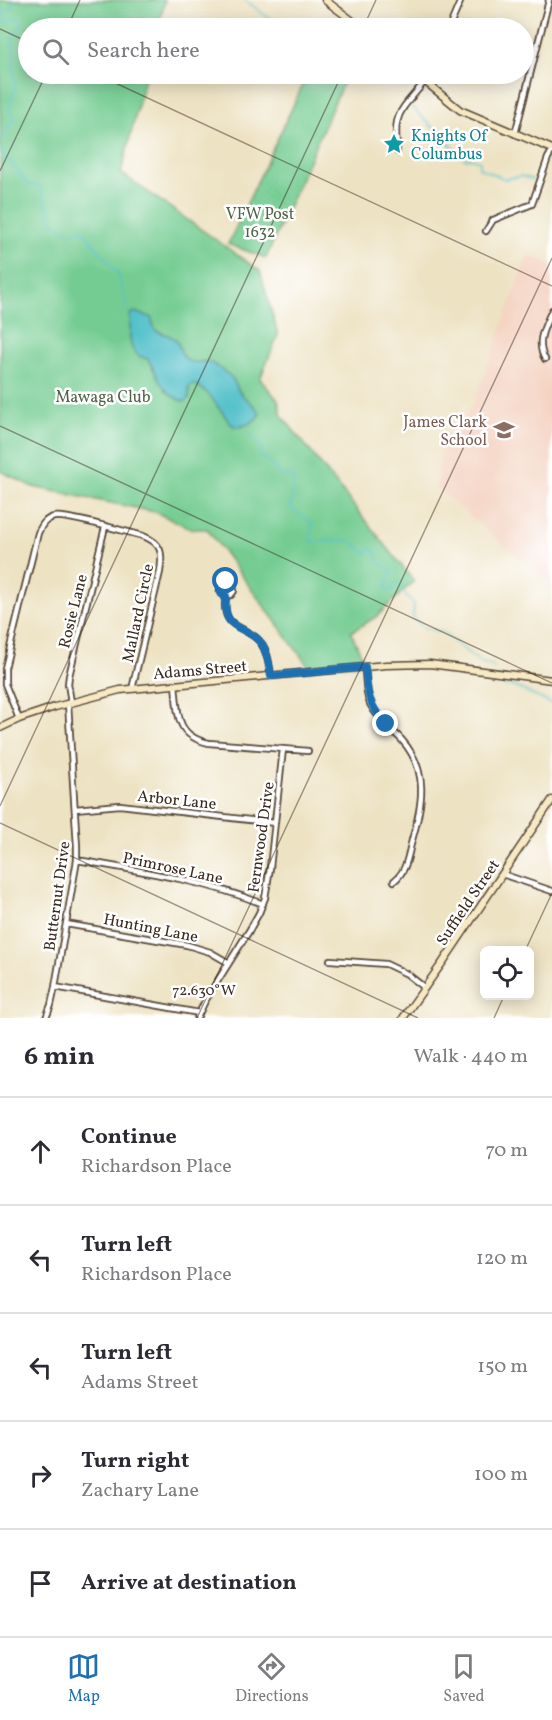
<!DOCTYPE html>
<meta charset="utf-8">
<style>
:root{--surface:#fff;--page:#f2f2f3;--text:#2b2b33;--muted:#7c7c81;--line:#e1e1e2;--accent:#1f6fb2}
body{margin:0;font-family:Vollkorn,serif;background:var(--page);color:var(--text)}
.controls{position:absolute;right:18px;bottom:18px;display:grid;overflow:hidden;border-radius:9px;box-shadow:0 3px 15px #0003}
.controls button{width:54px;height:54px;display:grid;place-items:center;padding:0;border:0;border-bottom:2px solid var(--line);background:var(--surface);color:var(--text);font:30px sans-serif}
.stop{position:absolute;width:18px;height:18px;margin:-14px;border:4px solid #1f6fb2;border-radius:50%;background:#fff}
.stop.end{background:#1f6fb2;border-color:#fff;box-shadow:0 2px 6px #0008}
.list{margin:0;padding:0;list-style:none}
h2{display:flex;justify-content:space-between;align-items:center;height:78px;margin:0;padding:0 24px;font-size:26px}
h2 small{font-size:20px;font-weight:400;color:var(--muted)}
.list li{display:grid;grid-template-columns:39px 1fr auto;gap:18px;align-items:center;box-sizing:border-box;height:108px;padding:0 24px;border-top:2px solid var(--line)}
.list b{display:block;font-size:22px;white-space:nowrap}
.list p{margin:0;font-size:20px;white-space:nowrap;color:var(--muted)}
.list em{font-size:20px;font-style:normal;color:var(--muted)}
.icon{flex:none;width:33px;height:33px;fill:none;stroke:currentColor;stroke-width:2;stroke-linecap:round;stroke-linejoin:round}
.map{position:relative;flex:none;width:552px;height:1018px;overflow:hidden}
.search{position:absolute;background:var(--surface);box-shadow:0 3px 15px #0003;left:18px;right:18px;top:18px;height:66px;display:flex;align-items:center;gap:15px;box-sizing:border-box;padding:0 21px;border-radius:33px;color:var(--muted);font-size:22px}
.sheet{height:618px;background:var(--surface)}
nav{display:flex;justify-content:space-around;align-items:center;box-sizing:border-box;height:84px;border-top:2px solid var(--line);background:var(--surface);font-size:16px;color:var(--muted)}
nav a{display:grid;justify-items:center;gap:3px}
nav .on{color:var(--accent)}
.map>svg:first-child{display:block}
.built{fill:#f4d3c1}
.green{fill:#75cc92;stroke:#587b58;stroke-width:1.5}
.water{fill:#54c1ca;stroke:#487674;stroke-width:1.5}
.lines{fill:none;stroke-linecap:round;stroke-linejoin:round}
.stream{stroke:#54c1ca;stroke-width:1.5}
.street-casing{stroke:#564637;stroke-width:8}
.secondary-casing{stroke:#564637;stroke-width:9}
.street{stroke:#fff;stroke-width:4.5}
.secondary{stroke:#f6e9c3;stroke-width:6}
.route{stroke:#1f6fb2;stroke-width:8}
.ticks{fill:none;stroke:#3b2a1e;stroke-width:1.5;stroke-opacity:0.45}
.labels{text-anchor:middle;stroke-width:5;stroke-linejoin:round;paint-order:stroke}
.culture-label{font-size:16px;fill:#0d838f;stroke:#fff;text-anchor:start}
.park-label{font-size:16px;fill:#4f6347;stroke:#fff}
.education-label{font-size:16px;fill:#785e54;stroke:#fff;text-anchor:end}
.street-label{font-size:16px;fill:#3b2a1e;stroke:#fff}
.ticks-label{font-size:15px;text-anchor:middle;fill:#3b2a1e;stroke:#fff;stroke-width:5;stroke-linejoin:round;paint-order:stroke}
</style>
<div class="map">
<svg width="552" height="1018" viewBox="0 0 552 1018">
<rect width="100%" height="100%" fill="#fff"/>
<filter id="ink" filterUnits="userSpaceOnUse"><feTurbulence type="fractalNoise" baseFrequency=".0167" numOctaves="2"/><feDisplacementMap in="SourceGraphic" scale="12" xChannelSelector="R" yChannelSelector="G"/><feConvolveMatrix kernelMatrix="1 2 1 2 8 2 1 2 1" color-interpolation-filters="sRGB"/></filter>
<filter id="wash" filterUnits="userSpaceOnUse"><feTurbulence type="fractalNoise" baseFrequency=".008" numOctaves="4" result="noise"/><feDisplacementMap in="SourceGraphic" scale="24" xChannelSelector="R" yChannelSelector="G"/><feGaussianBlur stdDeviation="1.35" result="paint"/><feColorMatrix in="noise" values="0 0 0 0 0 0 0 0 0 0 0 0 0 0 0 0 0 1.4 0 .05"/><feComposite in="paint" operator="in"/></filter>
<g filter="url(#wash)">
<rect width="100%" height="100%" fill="#ede2c2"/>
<!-- built -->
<path class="built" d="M528,255l24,10v321l-116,-99 6,-38 32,-46z"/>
<!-- green -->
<path class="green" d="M0,0h165l-7,28h-130v46h118l-25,99 139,98 18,64 -18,44 18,21 4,16 132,165 -38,36 -25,15 14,31 -56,4 -102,-138h-15l-37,-17 -122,-25 -33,-16z
M308,74h39l-81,184 -38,-14z"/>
<!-- water -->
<path class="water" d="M134,312l17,5 4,13c7,4 16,4 21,10 5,6 3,14 11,20 7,5 14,0 22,2 4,2 20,12 23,16 4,5 5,12 9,16 7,7 15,11 19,20 -6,8 -15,13 -24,13l-5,-3c-10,-12 -23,-36 -38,-40l-4,3v11l-4,4c-23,-7 -26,-25 -37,-43 -24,-5 -17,-25 -18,-44z"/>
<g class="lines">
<!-- stream -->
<path class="stream" d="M245,0l25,19 21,3 21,6
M395,74l10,13
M412,107l53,52 5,-1 10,3 -1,7 26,11 16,-3 13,4
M0,140l15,-22 -6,-8 6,-22 -2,-24 1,-16 -3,-11 11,-11 -1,-6 -5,-2 -11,4 -2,-10 10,-5v-7
M0,150l29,35 11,1 12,35 18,12 12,-4 36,45 10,36 3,3
M247,433l7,5 7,9 -1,9 8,5 11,13 15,4 -3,30 21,15 -1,18 8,1 30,-2 18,14 3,-7 7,7v7l16,11 -5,8 -2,7 7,4 1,-8 7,2 4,9 9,10 -1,14 12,10 17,4 39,31 10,2 4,3
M499,677v5l6,4 6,-1 41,19"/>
</g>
</g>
<g filter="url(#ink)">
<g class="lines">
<defs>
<path id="street" d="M449,28l12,-28
M515,134l34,-134
M397,151c0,-9 -2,-20 0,-29 4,-19 24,-31 32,-48
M486,231l7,-11 39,-16 16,-46 4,-7
M545,359c-10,-17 0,-33 7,-49
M226,596l5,-1 3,-4 -1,-7 -5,-3 -6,3 -2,6 2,4 4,2c-6,36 21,28 35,47 7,9 8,22 10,33
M365,667c1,12 0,26 5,37 7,14 20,24 31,35 28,31 22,64 11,101 -4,15 -5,31 -18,41
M175,684c3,29 0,52 34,59l99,8
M71,702l-3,-18 1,-8 36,-149
M19,719l-14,-35v-16l33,-135c4,-8 7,-14 16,-16 12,-3 73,15 89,19 19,7 20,17 17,36l-28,117
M75,809l45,-4 155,18
M77,860c63,11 126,20 186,44
M502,874l50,17
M66,924l121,21 23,7 19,11
M330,960l56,4 21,10 18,14
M55,987l144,26
M46,1018l5,-13 4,-18 22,-127v-14l-9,-143
M197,1018l8,-17 44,-70 10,-18 6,-15 5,-30 13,-119"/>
<path id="secondary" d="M325,0l37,28
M416,74l44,36 92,39
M0,728l19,-9 36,-12 65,-17 266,-25 44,-1 122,16
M403,1018l40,-56 109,-162"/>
</defs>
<!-- street casing -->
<use href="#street" class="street-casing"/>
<!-- secondary casing -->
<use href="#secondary" class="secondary-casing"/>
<!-- street -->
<use href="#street" class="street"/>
<!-- secondary -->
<use href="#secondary" class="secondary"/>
</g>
</g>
<g class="lines" filter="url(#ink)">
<!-- route -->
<path class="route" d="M226,581l-4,3 -2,6 2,4 4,2c-5,37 21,28 35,47 7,9 8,22 10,33l94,-9c2,25 3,38 21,57"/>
</g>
<!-- ticks -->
<path class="ticks" d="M67,28l13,-28M363,28l13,-28M0,29l28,13M96,74l456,212M0,171l46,-97M0,426l552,257M0,806l342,-732M0,823l418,195M525,951l27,-58M197,1018l355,-760M494,1018l10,-22"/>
<!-- icons -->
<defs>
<symbol id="sight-bare" viewBox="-9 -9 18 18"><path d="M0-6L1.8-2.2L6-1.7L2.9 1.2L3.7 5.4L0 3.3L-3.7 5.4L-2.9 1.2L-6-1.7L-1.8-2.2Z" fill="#0f9aa8" stroke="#fff" stroke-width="2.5" paint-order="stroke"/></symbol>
<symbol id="school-bare" viewBox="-9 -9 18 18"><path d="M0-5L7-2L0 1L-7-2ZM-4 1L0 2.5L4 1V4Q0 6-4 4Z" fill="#8d6e63" stroke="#fff" stroke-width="2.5" paint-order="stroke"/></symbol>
</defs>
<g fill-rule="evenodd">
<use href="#sight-bare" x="379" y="129" width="30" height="30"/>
<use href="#school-bare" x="489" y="415" width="30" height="30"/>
</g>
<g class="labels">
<!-- culture labels -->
<g class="culture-label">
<text x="411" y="141">Knights Of<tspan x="411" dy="18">Columbus</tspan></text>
</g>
<!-- park labels -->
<g class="park-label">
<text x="260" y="219">VFW Post<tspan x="260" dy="18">1632</tspan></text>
<text x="103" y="402">Mawaga Club</text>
</g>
<!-- education labels -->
<g class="education-label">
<text x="487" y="427">James Clark<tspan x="487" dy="18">School</tspan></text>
</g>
<!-- street labels -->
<g class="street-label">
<text transform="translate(72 611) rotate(-76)" y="6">Rosie Lane</text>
<text transform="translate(137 613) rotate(-78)" y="6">Mallard Circle</text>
<text transform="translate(200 669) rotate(-5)" y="6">Adams Street</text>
<text transform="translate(177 799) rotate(6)" y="6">Arbor Lane</text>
<text transform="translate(260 837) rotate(-82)" y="6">Fernwood Drive</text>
<text transform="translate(173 867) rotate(12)" y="6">Primrose Lane</text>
<text transform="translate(56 896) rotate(-82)" y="6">Butternut Drive</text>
<text transform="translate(467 902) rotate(-56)" y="6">Suffield Street</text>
<text transform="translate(151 927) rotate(11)" y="6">Hunting Lane</text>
</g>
</g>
<g class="ticks-label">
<text x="204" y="995">72.630°W</text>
</g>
</svg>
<div class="controls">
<button><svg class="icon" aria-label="locate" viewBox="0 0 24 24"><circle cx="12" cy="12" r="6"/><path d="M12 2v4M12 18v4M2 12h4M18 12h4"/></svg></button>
</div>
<div class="stop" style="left:226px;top:581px"></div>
<div class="stop end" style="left:386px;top:724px"></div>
<div class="search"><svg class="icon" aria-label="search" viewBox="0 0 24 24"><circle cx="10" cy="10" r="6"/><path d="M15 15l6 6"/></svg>Search here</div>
</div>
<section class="sheet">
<h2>6 min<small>Walk · 440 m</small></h2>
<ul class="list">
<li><svg class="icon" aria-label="ahead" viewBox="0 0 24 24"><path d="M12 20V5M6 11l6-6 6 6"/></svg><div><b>Continue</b><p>Richardson Place</p></div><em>70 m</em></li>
<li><svg class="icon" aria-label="left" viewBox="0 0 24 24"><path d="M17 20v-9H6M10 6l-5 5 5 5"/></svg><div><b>Turn left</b><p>Richardson Place</p></div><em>120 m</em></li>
<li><svg class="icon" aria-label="left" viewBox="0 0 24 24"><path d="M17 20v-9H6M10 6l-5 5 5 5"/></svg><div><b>Turn left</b><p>Adams Street</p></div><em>150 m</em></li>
<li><svg class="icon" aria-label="right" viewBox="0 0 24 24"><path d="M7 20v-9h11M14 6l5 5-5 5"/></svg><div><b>Turn right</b><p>Zachary Lane</p></div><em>100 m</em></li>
<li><svg class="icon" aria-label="arrive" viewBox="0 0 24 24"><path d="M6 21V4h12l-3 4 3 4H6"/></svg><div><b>Arrive at destination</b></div></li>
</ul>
</section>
<nav>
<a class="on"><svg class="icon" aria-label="map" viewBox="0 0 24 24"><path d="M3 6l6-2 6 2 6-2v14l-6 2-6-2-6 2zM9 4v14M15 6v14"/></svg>Map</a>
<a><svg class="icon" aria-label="directions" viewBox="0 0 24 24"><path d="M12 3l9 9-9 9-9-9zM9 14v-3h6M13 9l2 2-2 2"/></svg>Directions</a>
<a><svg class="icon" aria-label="saved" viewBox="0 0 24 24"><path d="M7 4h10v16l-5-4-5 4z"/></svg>Saved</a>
</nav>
